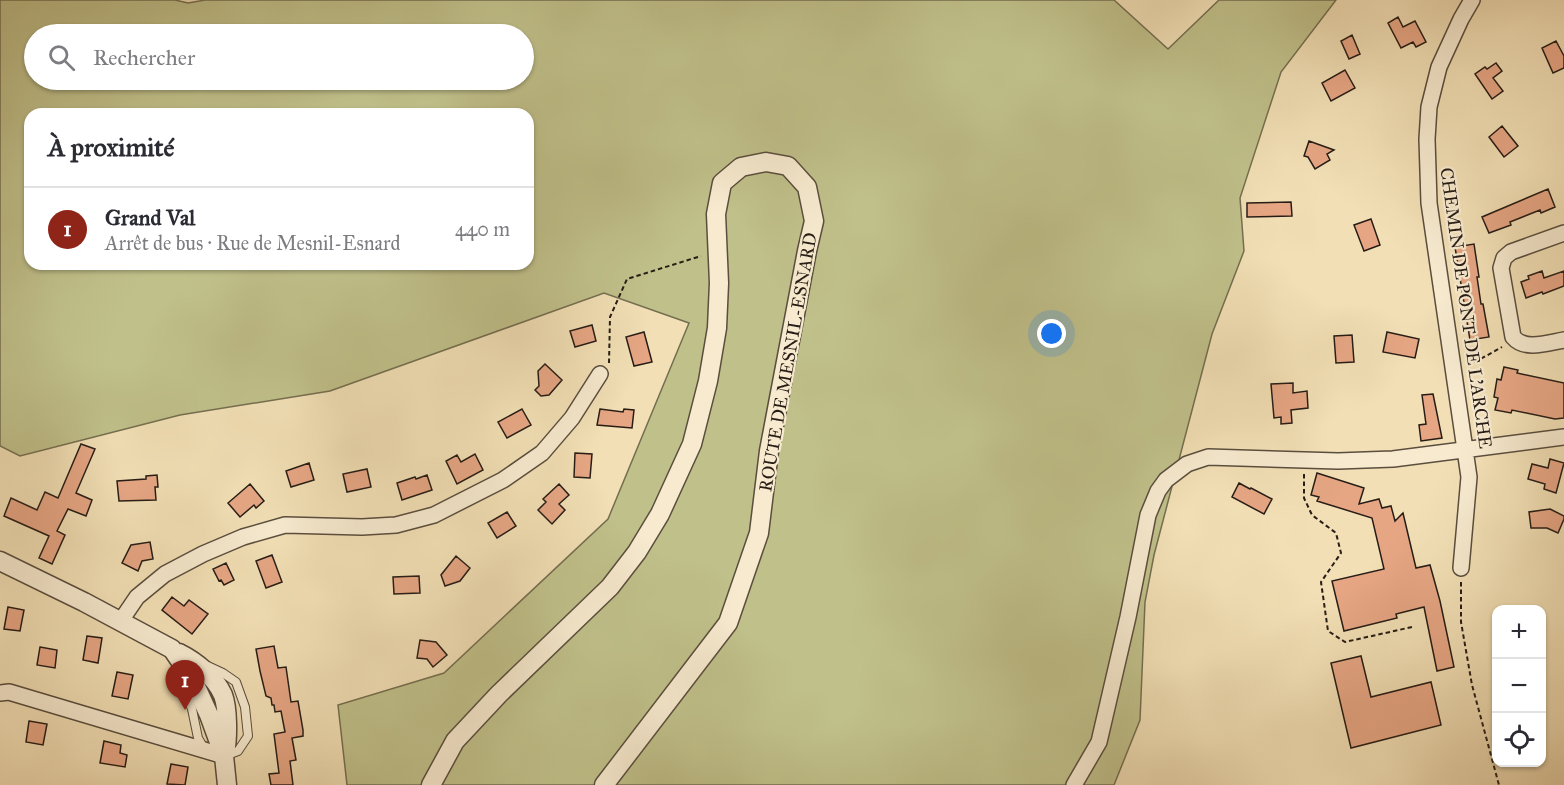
<!DOCTYPE html>
<html lang="fr">
<meta charset="utf-8">
<style>
:root{--surface:#fff;--page:#f2f2f3;--text:#2b2b33;--muted:#7c7c81;--line:#e1e1e2;--accent:#8f2418}
body{margin:0;font-family:"IM FELL Great Primer",serif;background:var(--page);color:var(--text)}
.controls{position:absolute;right:18px;bottom:18px;display:grid;overflow:hidden;border-radius:12px;box-shadow:0 2px 4px #0004}
.controls button{width:54px;height:54px;display:grid;place-items:center;padding:0;border:0;border-bottom:2px solid var(--line);background:var(--surface);color:var(--text);font:30px sans-serif}
.you{position:absolute;left:1052px;top:334px;width:21px;height:21px;margin:-15px;border:4px solid #fff;border-radius:50%;background:#1a73e8;box-shadow:0 0 0 9px #1a73e833}
.badge{display:grid;place-items:center;width:39px;height:39px;border-radius:50%;background:var(--accent);color:#fff;font-size:20px;font-weight:700}
.pin{position:absolute;translate:-50% -50px;filter:drop-shadow(0 2px 3px #0008)}
.pin::after{content:'';position:absolute;top:32px;width:21px;height:18px;background:inherit;clip-path:polygon(0 0,100% 0,50% 100%)}
.list{margin:0;padding:0;list-style:none}
h2{display:flex;justify-content:space-between;align-items:center;height:78px;margin:0;padding:0 24px;font-size:26px}
h2 small{font-size:20px;font-weight:400;color:var(--muted)}
.list li{display:grid;grid-template-columns:39px 1fr auto;gap:18px;align-items:center;box-sizing:border-box;height:84px;padding:0 24px;border-top:2px solid var(--line)}
.list b{display:block;font-size:22px;white-space:nowrap}
.list p{margin:0;font-size:20px;white-space:nowrap;color:var(--muted)}
.list em{font-size:20px;font-style:normal;color:var(--muted)}
.icon{flex:none;width:33px;height:33px;fill:none;stroke:currentColor;stroke-width:2;stroke-linecap:round;stroke-linejoin:round}
.map{position:relative;flex:none;width:1564px;height:785px;overflow:hidden}
.search{position:absolute;background:var(--surface);box-shadow:0 2px 4px #0004;left:24px;top:24px;width:510px;height:66px;display:flex;align-items:center;gap:15px;box-sizing:border-box;padding:0 21px;border-radius:33px;color:var(--muted);font-size:22px}
.panel{position:absolute;background:var(--surface);box-shadow:0 2px 4px #0004;left:24px;top:108px;width:510px;height:162px;border-radius:18px}
.map>svg:first-child{display:block}
.green{fill:#c0c08a;stroke:#746e50;stroke-width:1.5;fill-rule:evenodd}
.building{fill:#e6a684;stroke:#271d16;stroke-width:1.5}
.lines{fill:none;stroke-linecap:round;stroke-linejoin:round}
.service-casing{stroke:#5a4e3e;stroke-width:10}
.minor-casing{stroke:#5a4e3e;stroke-width:18}
.tertiary-casing{stroke:#5a4e3e;stroke-width:21}
.path{stroke:#271d16;stroke-width:2;stroke-dasharray:4.5 3;stroke-linecap:butt}
.service{stroke:#f7eacf;stroke-width:8}
.minor{stroke:#f7eacf;stroke-width:15}
.tertiary{stroke:#f7eacf;stroke-width:18}
.labels{text-anchor:middle;stroke-width:4.5;stroke-linejoin:round;paint-order:stroke}
.street-label{font-size:18px;fill:#271d16;stroke:#f7eacf}
</style>
<div class="map">
<svg width="1564" height="785" viewBox="0 0 1564 785">
<rect width="100%" height="100%" fill="#f2dfb5"/>
<filter id="stains"><feTurbulence type="fractalNoise" baseFrequency=".00333" numOctaves="4"/><feColorMatrix values="0 0 0 0 .2 0 0 0 0 .09 0 0 0 0 .02 0 0 0 .5 -.17"/></filter>
<radialGradient id="worn" r=".72"><stop offset=".6" stop-color="#630" stop-opacity="0"/><stop offset="1" stop-color="#630" stop-opacity=".3"/></radialGradient>
<!-- green -->
<path class="green" d="M0,0h175l13,3 17,-3h909l54,49 51,-49h117l-55,72 -41,126 4,53 -32,83 -58,221 -9,47 -5,118 -26,65h-767l-9,-80 106,-32 164,-154 81,-196 -85,-30 -274,98 -150,24 -160,41 -20,-10zM34,34h490v46h-490zM30,114h498v150h-498z"/>
<!-- building -->
<path class="building" d="M1398,17l5,10 12,-6 11,21 -10,5 -3,-5 -12,6 -13,-25z
M1352,35l8,19 -11,5 -8,-18z
M1556,41l8,15v12l-11,5 -11,-25z
M1496,63l6,8 -9,7 10,13 -11,8 -17,-25 10,-7 2,2z
M1345,70l10,18 -24,13 -9,-18z
M1502,126l16,20 -14,11 -15,-20z
M1309,141l25,9 -7,4 3,6 -15,9 -7,-12 -4,-1z
M1548,189l7,18 -14,6 -1,-3 -30,12 1,3 -22,8 -7,-16z
M1291,202l1,14 -45,1v-14z
M1371,219l9,26 -16,6 -10,-26z
M1474,244l5,33h-2l4,27h2l6,33 -19,3 -15,-93z
M1542,271l2,7 20,-7v15l-21,8 -1,-2 -16,6 -5,-16 8,-3 -1,-3z
M592,325l4,16 -21,6 -5,-16z
M644,332l8,30 -18,4 -8,-29z
M1387,332l32,7 -4,19 -32,-6z
M1352,335l2,27 -18,1 -2,-27z
M545,364l17,16 -13,15 -8,1 -6,-6 4,-4 -1,-15z
M1504,367l14,3 -1,3 47,10v35l-9,1 -43,-9 -1,3 -16,-3 3,-12 -4,-1 3,-18 4,1z
M1293,383v10l14,-2 1,17 -17,2 1,13 -11,1v-7l-7,1 -3,-34z
M1433,394l9,44 -21,3 -2,-16 7,-1 -4,-29z
M522,409l9,16 -24,13 -9,-16z
M600,409l23,3 1,-3 10,1 -2,18 -35,-3z
M81,444l14,5 -19,44 16,7 -6,16 -18,-7 -11,22 8,4 -13,29 -13,-6 10,-22 -45,-20 7,-18 26,12 8,-18 13,6z
M575,453l17,1 -2,24 -16,-1z
M475,454l8,16 -26,14 -11,-23 11,-6 4,7z
M1550,459l14,4 -8,30 -12,-4 1,-5 -17,-5 4,-15 16,4z
M309,463l5,17 -23,7 -5,-16z
M367,469l4,18 -24,5 -4,-18z
M1317,473l47,15 -5,16 20,-5 3,9 9,-2 4,15 8,-8 13,55 14,-3 10,36 14,66 -17,4 -13,-64 -28,7 1,4 -53,13 -12,-50 52,-12 -12,-51 -55,-17 2,-4 -8,-2z
M157,475l1,12h-3l1,13 -37,1 -2,-20 29,-2v-3z
M427,475l5,15 -30,10 -5,-17 18,-6 1,2z
M1239,483l11,6 1,-1 21,11 -8,15 -32,-17z
M250,484l14,17 -8,7 -2,-3 -14,12 -12,-14z
M559,484l10,11 -10,9 6,6 -13,14 -14,-14 8,-8 -3,-3z
M1550,509l14,7v3l-6,14 -11,-5h-16l-2,-16z
M507,512l9,14 -19,12 -9,-15z
M150,542l3,17 -11,2 -4,10 -16,-8 9,-18z
M272,555l10,27 -16,6 -10,-27z
M456,556l14,12 -10,13 -15,5 -4,-11z
M226,563l8,17 -10,5 -3,-5 -2,1 -6,-12z
M419,576l1,17 -26,1 -1,-17z
M172,597l12,9 5,-6 19,14 -16,20 -30,-24z
M8,607l16,3 -4,21 -16,-2z
M87,636l15,2 -4,25 -15,-3z
M420,640l16,2 11,13 -14,12 -6,-8 -10,-1z
M274,646l4,22 8,-1 5,35 7,-1 5,29v6l-11,2 4,22 -6,1 3,24h-22l-2,-11 10,-1 -5,-39 11,-2 -4,-21 -6,1 -1,-7h-2l-1,-7 -5,-2 -6,-25 -4,-22z
M40,647l17,3 -2,18 -18,-3z
M1361,656l10,41 60,-15 10,43 -90,23 -20,-85z
M117,672l16,3 -5,24 -16,-3z
M29,721l18,3 -4,21 -17,-3z
M104,741l17,4 -1,8 7,2 -2,12 -25,-4z
M171,764l17,3 -3,18 -18,-1z"/>
<g class="lines">
<defs>
<path id="service" d="M208,666l15,7 13,9 9,25 3,29 -10,15 -13,5
M178,671l14,38 6,29 7,12"/>
<path id="minor" d="M1564,233l-53,19 -7,6 -3,10 12,69c12,14 34,6 51,3
M1461,568l8,-91 -40,-274 -2,-64 2,-32 10,-40 22,-48 11,-19
M120,622l17,-25 28,-23 38,-20 40,-17 42,-12 77,2 34,-2 38,-10 69,-35 39,-27 30,-35 28,-44
M0,693l9,-1 215,64
M1074,785l25,-43 29,-125 20,-102 10,-24 8,-11 21,-16 21,-7 130,4 55,-2 171,-22"/>
<path id="tertiary" d="M0,561l84,41 88,47 20,29 17,37 15,41 3,29
M179,653c18,9 36,24 44,42 5,13 5,44 2,57
M431,785l24,-44 44,-47 111,-107 27,-35 23,-38 32,-70 16,-63 9,-53 2,-45 -3,-69 6,-31 19,-16 25,-5 22,4 19,21 7,34 -7,30 -38,200 -10,82 -31,90 -124,162"/>
</defs>
<!-- service casing -->
<use href="#service" class="service-casing"/>
<!-- minor casing -->
<use href="#minor" class="minor-casing"/>
<!-- tertiary casing -->
<use href="#tertiary" class="tertiary-casing"/>
<!-- path -->
<path class="path" d="M609,363l1,-46 17,-38 74,-23
M1468,366l34,-19
M1304,474v24l8,17 24,18 5,20 -20,29 7,49 17,11 67,-15
M1461,582v40l11,63 27,100"/>
<!-- service -->
<use href="#service" class="service"/>
<!-- minor -->
<use href="#minor" class="minor"/>
<!-- tertiary -->
<use href="#tertiary" class="tertiary"/>
</g>
<g class="labels">
<!-- street labels -->
<g class="street-label">
<text transform="translate(1466 308) rotate(82)" y="6">CHEMIN DE PONT DE L'ARCHE</text>
<text transform="translate(788 362) rotate(-80)" y="6">ROUTE DE MESNIL-ESNARD</text>
</g>
</g>
<rect width="100%" height="100%" filter="url(#stains)"/>
<rect width="100%" height="100%" fill="url(#worn)"/>
</svg>
<div class="controls">
<button>+</button>
<button>−</button>
<button><svg class="icon" aria-label="locate" viewBox="0 0 24 24"><circle cx="12" cy="12" r="6"/><path d="M12 2v4M12 18v4M2 12h4M18 12h4"/></svg></button>
</div>
<div class="you"></div>
<div class="pin badge" style="left:185px;top:710px">1</div>
<div class="search"><svg class="icon" aria-label="search" viewBox="0 0 24 24"><circle cx="10" cy="10" r="6"/><path d="M15 15l6 6"/></svg>Rechercher</div>
<section class="panel">
<h2>À proximité<small></small></h2>
<ul class="list">
<li><span class="badge">1</span><div><b>Grand Val</b><p>Arrêt de bus · Rue de Mesnil-Esnard</p></div><em>440 m</em></li>
</ul>
</section>
</div>
